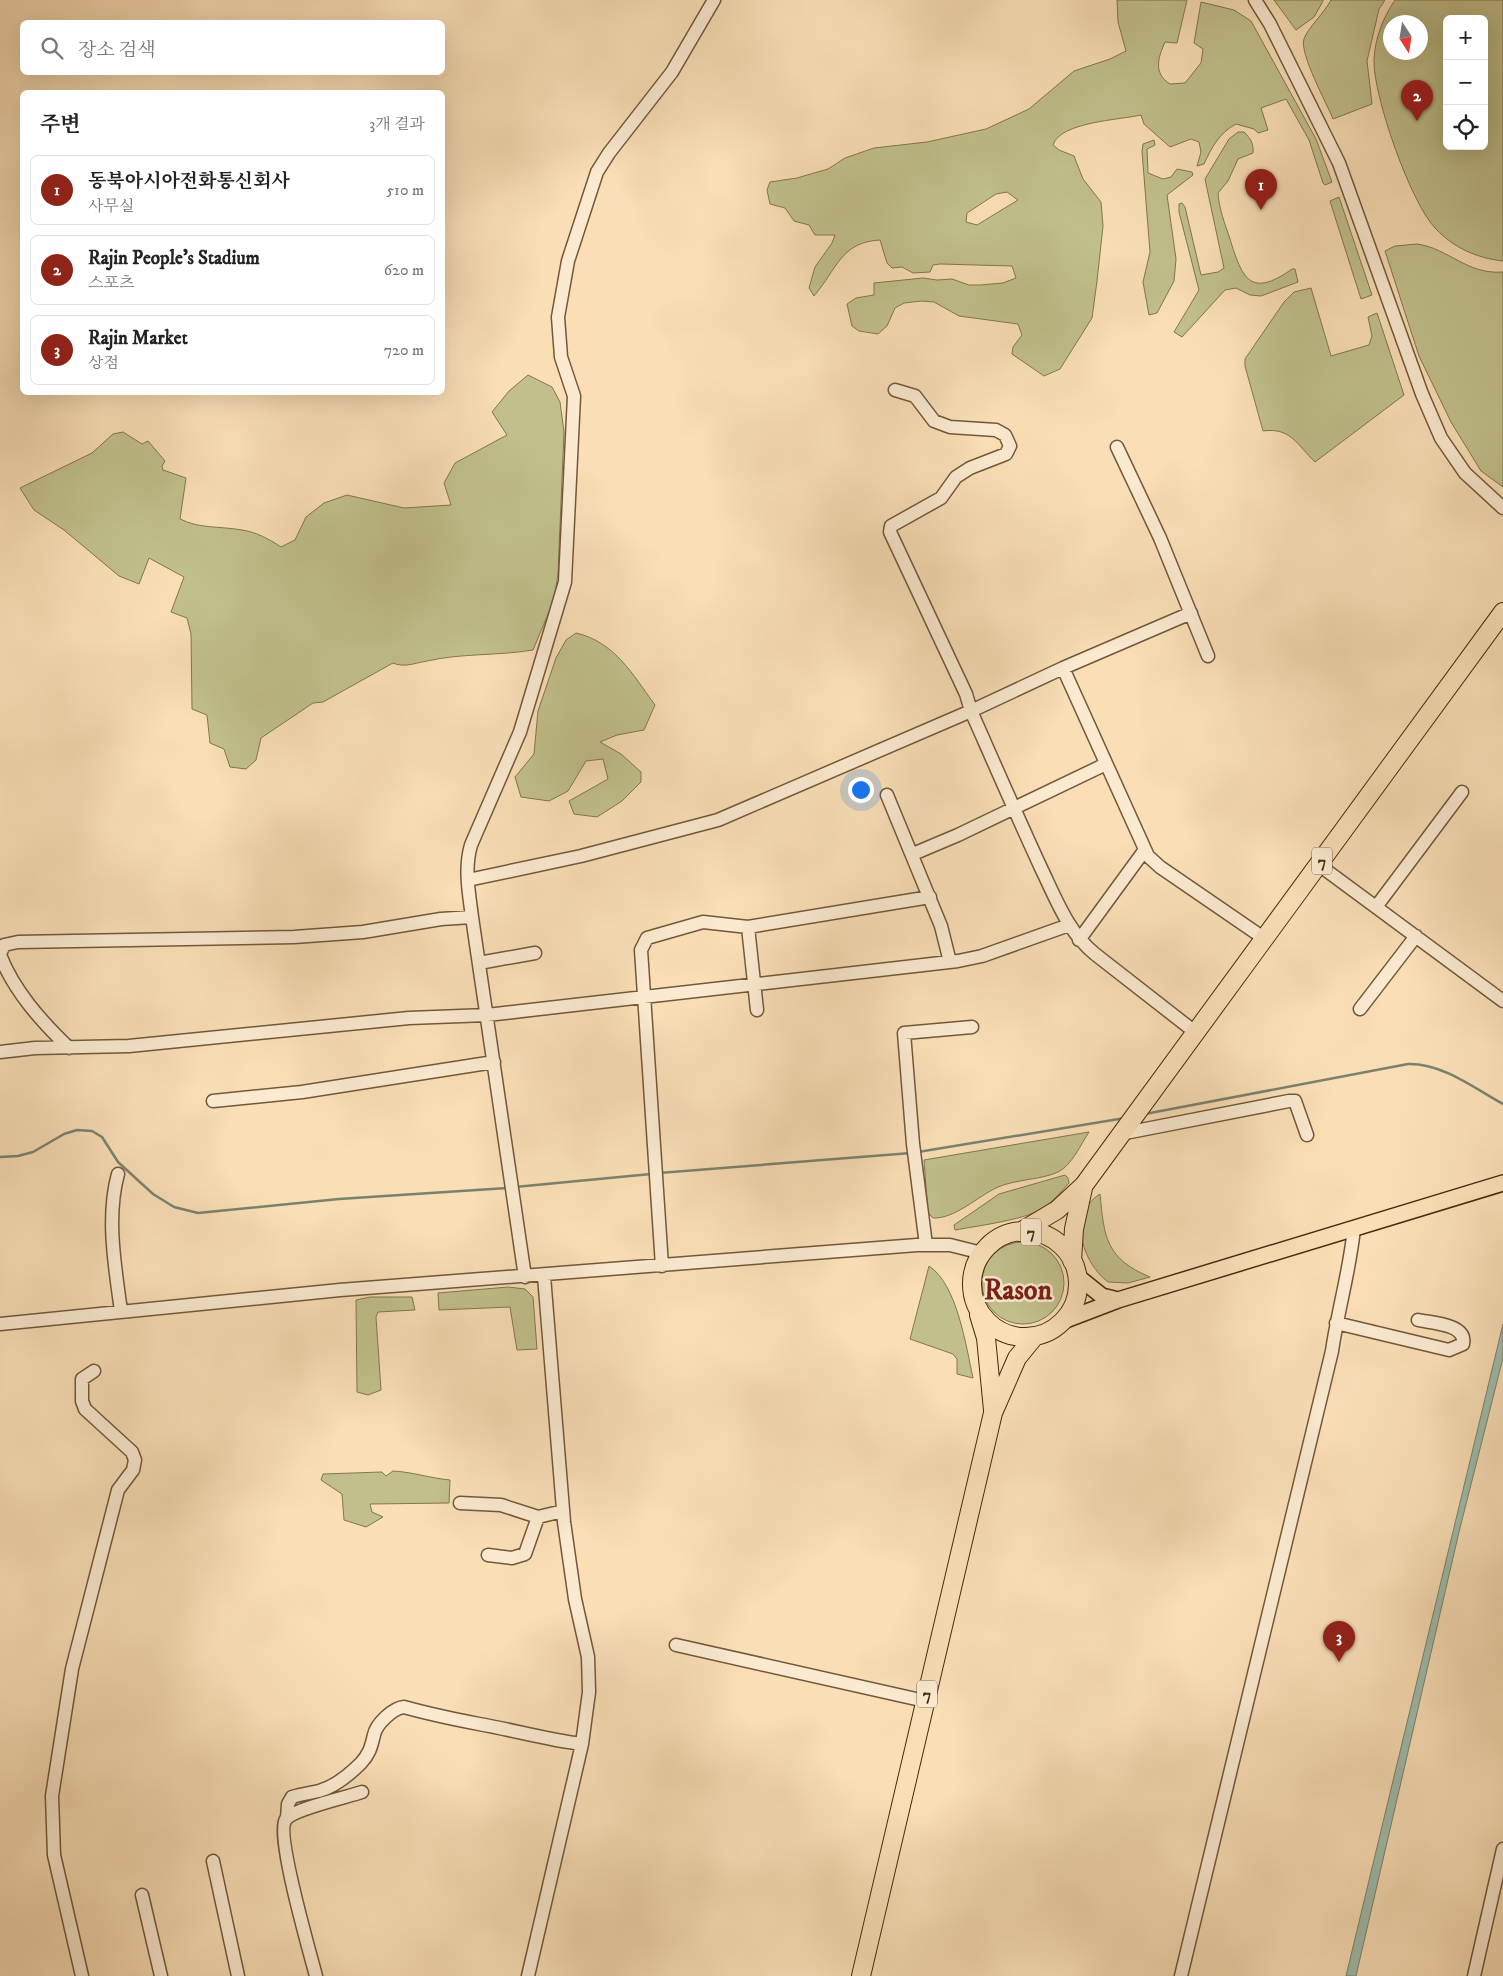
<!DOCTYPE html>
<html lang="ko">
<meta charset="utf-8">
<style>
:root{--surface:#fff;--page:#f2f2f2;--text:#222;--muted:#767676;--line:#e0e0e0;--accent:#8f2418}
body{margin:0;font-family:"IM FELL DW Pica","Noto Serif KR",serif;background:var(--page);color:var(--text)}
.controls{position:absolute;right:15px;top:15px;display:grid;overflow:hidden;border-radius:8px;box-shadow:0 5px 20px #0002}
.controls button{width:45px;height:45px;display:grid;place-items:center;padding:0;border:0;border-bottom:1px solid var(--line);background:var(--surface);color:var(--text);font:25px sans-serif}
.compass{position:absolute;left:1383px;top:15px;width:45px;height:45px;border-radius:50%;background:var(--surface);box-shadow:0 5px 20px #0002;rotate:168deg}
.you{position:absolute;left:860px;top:789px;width:18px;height:18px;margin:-12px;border:4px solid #fff;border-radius:50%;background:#1a73e8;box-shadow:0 0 0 8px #1a73e833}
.badge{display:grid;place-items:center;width:32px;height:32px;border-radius:50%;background:var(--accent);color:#fff;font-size:16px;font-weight:700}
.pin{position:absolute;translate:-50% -41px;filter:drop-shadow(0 1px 2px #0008)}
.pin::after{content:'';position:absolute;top:26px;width:18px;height:15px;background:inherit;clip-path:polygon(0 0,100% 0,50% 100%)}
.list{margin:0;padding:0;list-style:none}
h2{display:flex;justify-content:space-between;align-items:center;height:65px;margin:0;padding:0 20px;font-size:21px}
h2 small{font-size:16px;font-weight:400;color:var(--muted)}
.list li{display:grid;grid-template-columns:32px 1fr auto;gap:15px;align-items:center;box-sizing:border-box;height:70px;margin:0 10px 10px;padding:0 10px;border:1px solid var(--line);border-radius:8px}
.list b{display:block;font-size:19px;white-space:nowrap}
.list p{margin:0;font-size:16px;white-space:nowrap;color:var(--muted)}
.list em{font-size:16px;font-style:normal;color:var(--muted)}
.icon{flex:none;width:28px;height:28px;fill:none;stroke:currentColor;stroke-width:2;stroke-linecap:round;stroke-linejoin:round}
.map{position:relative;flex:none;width:1503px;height:1976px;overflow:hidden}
.search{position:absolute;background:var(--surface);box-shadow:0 5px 20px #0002;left:20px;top:20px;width:425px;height:55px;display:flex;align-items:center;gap:12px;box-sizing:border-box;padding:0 18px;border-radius:8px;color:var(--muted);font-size:19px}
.panel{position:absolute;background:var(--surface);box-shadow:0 5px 20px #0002;left:20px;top:90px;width:425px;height:305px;border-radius:8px}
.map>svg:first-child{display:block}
.green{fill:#c1c08c;stroke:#82764e;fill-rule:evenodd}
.water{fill:#9ebcac;stroke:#7a826e}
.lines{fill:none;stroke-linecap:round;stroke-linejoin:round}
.stream{stroke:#7a826e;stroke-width:2.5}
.minor-casing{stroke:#71583a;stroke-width:15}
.major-casing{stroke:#442b10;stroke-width:18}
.highway-casing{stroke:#442b10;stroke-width:20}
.minor{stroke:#fbead0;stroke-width:12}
.major{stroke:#f9deb6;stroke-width:15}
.highway{stroke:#f9deb6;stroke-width:18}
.labels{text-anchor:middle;stroke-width:5;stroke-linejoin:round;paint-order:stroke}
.shield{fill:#fbead0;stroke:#7b644a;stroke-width:1}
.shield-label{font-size:16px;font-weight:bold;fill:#442b10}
.town-label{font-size:28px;font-weight:bold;fill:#7a1f14;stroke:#fbead0}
</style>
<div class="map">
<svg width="1503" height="1976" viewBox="0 0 1503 1976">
<rect width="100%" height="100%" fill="#f9deb6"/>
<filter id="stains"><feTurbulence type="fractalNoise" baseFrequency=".004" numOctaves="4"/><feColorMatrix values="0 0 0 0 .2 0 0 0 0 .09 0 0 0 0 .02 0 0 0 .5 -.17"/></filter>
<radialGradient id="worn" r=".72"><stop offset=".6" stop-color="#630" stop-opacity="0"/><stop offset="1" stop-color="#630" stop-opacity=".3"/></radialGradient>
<!-- green -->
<path class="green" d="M1117,0h70l-10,43 -12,-1c-7,16 -12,31 5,42l15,-1 16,-20 2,-14 -9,-6 7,-41 33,8 17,11 65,118 16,43 -7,3 -2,-2 -14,-43 -23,-41 -25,9 7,22 -10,3 -4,-4 -18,-5c-17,9 -24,23 -32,40l-7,2 4,-14 -2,-10 -8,-3 -21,8 -26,-23 -3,-9c-22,5 -81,7 -88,30l6,5 15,6 9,23 18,23 2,24 -6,55 -5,37 -32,51 -16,7 -32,-22 1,-7 9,-12 -4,-11 -59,-8 -25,-14 -12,-1 -18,2 -9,5 -8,18 -9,8 -19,-3 -7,-5 -5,-22 9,-6 18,-3v-12l49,-5 14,2 15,-1 17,6h11l23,-2 13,-5 -4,-12 -72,-2 -7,1 -3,7 -17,1 -11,-6 -10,1 -5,-5 -7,-23c-39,2 -43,29 -66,56l-5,-8 6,-21 17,-24 3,-8h-20l-6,-10 -15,-4 -9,-13 -15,-4 -3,-14 3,-8 27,-4 31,-9 17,-11 29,-10 53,-6 59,-13 43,-20 45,-38 36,-12 16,-8 -8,-29zM1007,192l11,8 -41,25 -11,-3 1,-9 29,-19z
M1274,0h49v1l-9,16 -18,13z
M1331,0h54l-6,9 -12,52 5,43 -39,15c-6,-15 -34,-66 -29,-80 3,-10 21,-27 27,-39z
M1395,0h108v261c-26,-3 -49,-13 -67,-32 -25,-25 -63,-133 -62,-169 1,-22 9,-42 21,-60zM1447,19h37v127h-37zM1390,22h30v30h-30z
M1238,132h6c6,6 10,11 9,21l-15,6 -10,22 -10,12c1,16 7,31 12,46 12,39 20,60 62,30h3l3,13 -37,14 -11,-1 -14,-7 -11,2 -43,47 -8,-5 25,-42 -20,-78v-8l3,-1 3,4 16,68 17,-3 6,-4 -19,-89 24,-40z
M1154,140l1,5 -8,4 1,24 15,6 8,-2 6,-8 15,3 1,3 -26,20 9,64 -2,22 -17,32 -8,2 -6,-33 7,-30 -8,-101 1,-7z
M1339,197l33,98 -11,4 -31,-98z
M1417,244c31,4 50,31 86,28v215l-22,-16 -30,-49 -32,-66 -34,-105 10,-5z
M1311,288l20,68 38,-11 3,-9 -4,-19 9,-4 27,82 -89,67c-18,-17 -24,-35 -52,-31l-18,-65v-7l39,-57 10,-10z
M528,375l24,12 8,15 4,30 -6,142 -4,26 -21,50c-36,6 -71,3 -106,11 -12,2 -23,7 -34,2l-70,39 -10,1 -52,35 -5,22 -10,9 -16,-2 -6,-18 -14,-6 -3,-28 -15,-6 -1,-75 -4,-16 -16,-6 13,-35 -35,-19 -10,26 -20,-8 -55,-46 -30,-20 -14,-22 72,-35 21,-19 10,-2 19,12 6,-3 17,20 -3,5 1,4 23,8 -6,41c20,10 40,7 62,11 14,2 27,9 39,17l14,-7 11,-23 18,-14 23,-8 57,13 47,-3 -7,-22 11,-20 52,-28 -15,-23 17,-21z
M576,633c39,9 57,42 79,72l-11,25 -27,5 -17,7 21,12 20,18v10l-19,19 -25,16 -23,-3 -5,-13 39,-22 -5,-20 -17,2 -18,30 -19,10 -28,-4 -6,-20 19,-23 4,-43 18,-53 10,-18z
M1089,1132c-8,12 -17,33 -31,40 -17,8 -41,7 -60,15 -20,9 -43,32 -65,31l-5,-5 -4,-53z
M1065,1175l3,3 1,5c-9,10 -17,20 -29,27 -18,10 -63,16 -85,20l-1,-5 45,-31z
M1100,1194c4,43 6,65 50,83l-22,6 -20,-1c-25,-19 -42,-67 -8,-88z
M982 1283a41 41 0 1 1 82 0a41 41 0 1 1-82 0Z
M929,1266c28,18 37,80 44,112l-16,-4v-15l-4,-5 -43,-15z
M508,1287l17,2 8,8 4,52 -20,1 -7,-43 -71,3 -1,-17z
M370,1297h42l3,13 -37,2 -2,5 5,73 -13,5 -11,-3 -1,-92z
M393,1471c19,1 37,7 57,9l-1,23 -79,1 2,8 11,5 -17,10 -22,-7 -2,-26 -21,-14 2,-6 59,-2 4,4z"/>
<!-- water -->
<path class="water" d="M1503,1324v34l-44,174 -103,444h-10z"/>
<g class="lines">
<!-- stream -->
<path class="stream" d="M1145,1114l263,-50c34,-1 66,24 95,40
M918,1152l207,-34
M0,1157l18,-1 15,-4 31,-18 13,-4 15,1 10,6 16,25 35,32 21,13 24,6 141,-14 168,-11
M659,1173l252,-20
M515,1187l136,-13"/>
<defs>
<path id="minor" d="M1255,0l15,24 69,139 83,231 19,44 24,35 38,35
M895,390l20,6 19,25 16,6 46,3 9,5 5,11 -4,8 -36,14 -14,9 -15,21 -50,28 -1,6 76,162 5,17c23,52 46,105 70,157 15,31 27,64 54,86l100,78
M1117,447l43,91 48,118
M1063,668l85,188 12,11 105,72
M887,795l54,131 9,36
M913,854l45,-19 148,-71
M1319,865l184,136
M468,880l113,-24 137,-36 253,-109 92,-43 128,-55
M1376,907l86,-115
M748,927l182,-30
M1079,940l65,-89
M0,954l4,-9 14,-3 276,-5 69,-5 78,-13 31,-2
M0,955c14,36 41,66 69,93
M479,963l56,-10
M1360,1009l56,-73
M0,1052l35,-4 94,-2 280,-28 78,-3 471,-54 24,-5 87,-31
M213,1101l89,-9 192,-30
M1120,1134l169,-33h6l12,34
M118,1174c-12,43 -3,93 3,137
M926,1245l-13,-101 -9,-111 68,-6
M662,1266l-21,-316 6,-12 56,-16 45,5 9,83
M525,1277l-53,-360c-3,-24 -8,-48 -1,-72l49,-113 45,-150 9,-186 -13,-39 -3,-40 10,-56 29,-89 12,-19 63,-81 42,-72
M1336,1323l113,27 14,-6c4,-20 -31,-21 -45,-24
M0,1324l340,-34 577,-45h33l32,8
M460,1503l41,2 37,12 25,-6
M488,1555l24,3 13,-4 13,-37
M676,1645l249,56
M287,1818l1,-14 4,-7c9,-3 18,-4 27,-6 15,-4 31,-17 42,-28 9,-10 10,-16 13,-28 2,-11 19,-27 30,-28 25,7 49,12 75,17 35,6 68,16 103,20
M213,1861l25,115
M142,1895l19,81
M82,1976l-28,-121 -2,-59 20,-127 46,-179 15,-20 2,-10 -3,-8 -47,-43 -3,-8v-22l12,-8
M316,1976c-6,-23 -41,-143 -30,-157 8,-10 61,-22 76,-27
M528,1976l54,-232 7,-52 -1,-35 -13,-58 -11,-77 -20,-246
M1181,1976l151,-625c6,-42 18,-81 22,-123
M1474,1976l29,-127"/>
<path id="major" d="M1077,1276l25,20 16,4
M1063,1321l55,-21 385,-117"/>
<path id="highway" d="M972 1284a53 53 0 1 1 106 0a53 53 0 1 1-106 0Z
M1020,1232l37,-22 27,-25 419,-573
M1072,1261l2,-32 9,-41
M979,1315l7,23 7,72
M861,1976l132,-563 24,-55 18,-22"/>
</defs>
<!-- minor casing -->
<use href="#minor" class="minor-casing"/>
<!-- major casing -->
<use href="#major" class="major-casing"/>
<!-- highway casing -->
<use href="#highway" class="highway-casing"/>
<!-- minor -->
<use href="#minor" class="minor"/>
<!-- major -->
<use href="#major" class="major"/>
<!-- highway -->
<use href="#highway" class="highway"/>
</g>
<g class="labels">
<!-- shield labels -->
<g class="shield">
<rect x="1312" y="847.5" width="20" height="27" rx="4"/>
<rect x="1021" y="1218.5" width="20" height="27" rx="4"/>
<rect x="917" y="1680.5" width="20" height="27" rx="4"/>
</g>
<g class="shield-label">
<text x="1322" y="867">7</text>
<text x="1031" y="1238">7</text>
<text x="927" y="1700">7</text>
</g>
<!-- town labels -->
<g class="town-label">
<text x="1018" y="1299">Rason</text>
</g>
</g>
<rect width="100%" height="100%" filter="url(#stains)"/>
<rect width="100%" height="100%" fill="url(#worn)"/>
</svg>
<div class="controls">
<button>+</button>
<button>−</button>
<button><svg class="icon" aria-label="locate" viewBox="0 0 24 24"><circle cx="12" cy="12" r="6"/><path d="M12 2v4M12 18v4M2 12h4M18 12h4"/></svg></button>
</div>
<svg class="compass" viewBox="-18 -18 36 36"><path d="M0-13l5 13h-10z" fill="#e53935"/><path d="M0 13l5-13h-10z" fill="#767676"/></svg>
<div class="you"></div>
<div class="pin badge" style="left:1261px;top:210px">1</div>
<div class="pin badge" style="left:1417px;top:121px">2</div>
<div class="pin badge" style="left:1339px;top:1662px">3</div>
<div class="search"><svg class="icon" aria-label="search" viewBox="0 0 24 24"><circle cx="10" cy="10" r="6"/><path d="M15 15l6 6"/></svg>장소 검색</div>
<section class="panel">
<h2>주변<small>3개 결과</small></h2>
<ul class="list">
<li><span class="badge">1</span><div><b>동북아시아전화통신회사</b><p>사무실</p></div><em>510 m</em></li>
<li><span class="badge">2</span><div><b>Rajin People's Stadium</b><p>스포츠</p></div><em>620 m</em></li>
<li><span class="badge">3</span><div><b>Rajin Market</b><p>상점</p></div><em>720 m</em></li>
</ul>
</section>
</div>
